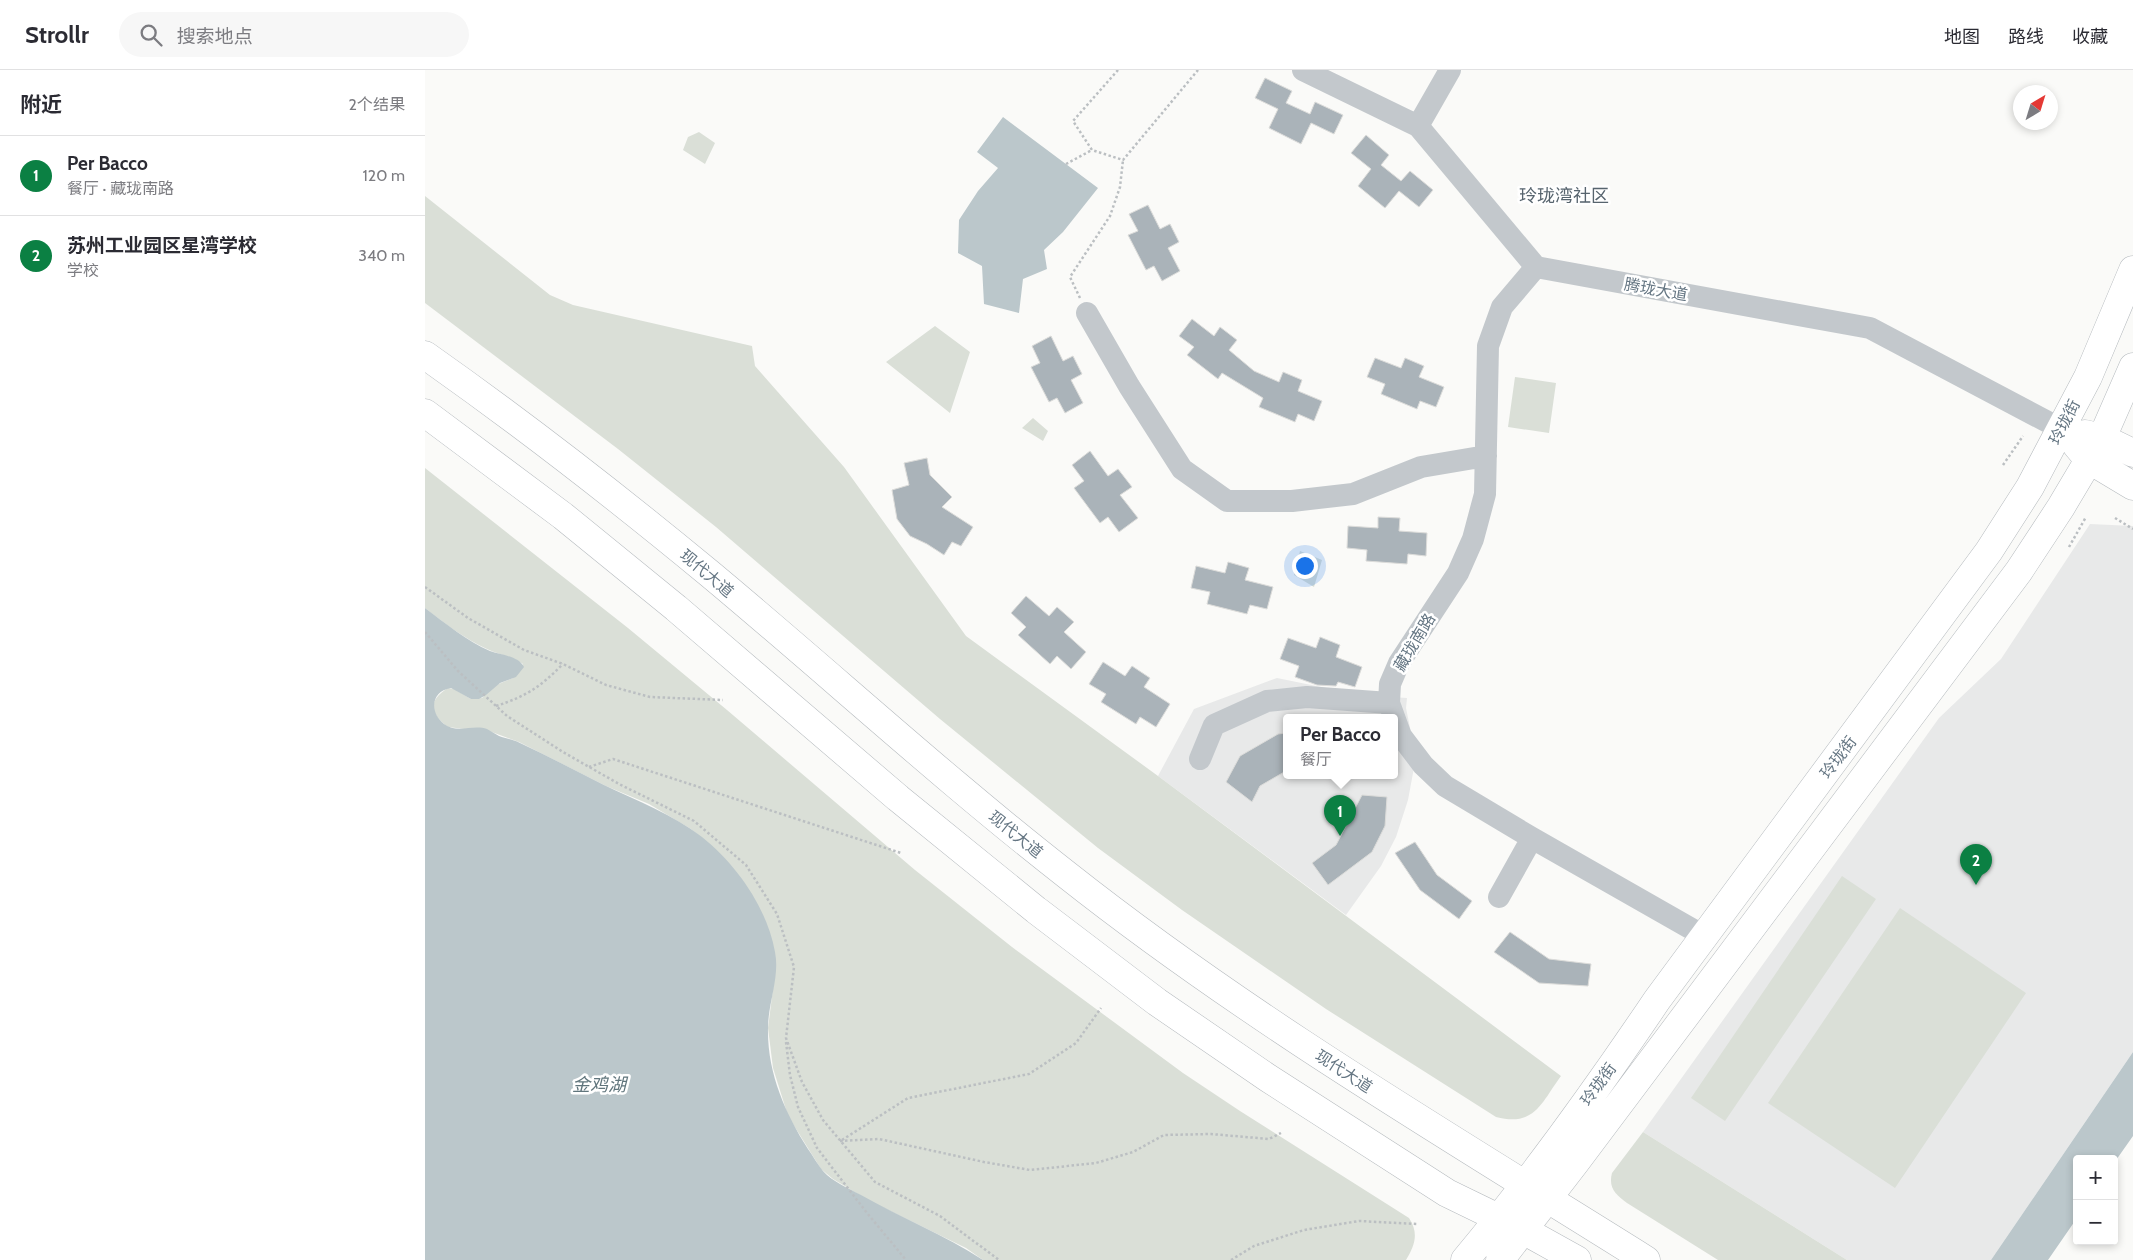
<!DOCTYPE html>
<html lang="zh">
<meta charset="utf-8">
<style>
:root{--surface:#fff;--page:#f7f7f7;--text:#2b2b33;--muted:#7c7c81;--line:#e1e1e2;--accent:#0b8043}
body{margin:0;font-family:Cabin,"Noto Sans SC",sans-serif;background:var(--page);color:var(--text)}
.controls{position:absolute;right:15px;bottom:15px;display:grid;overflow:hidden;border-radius:5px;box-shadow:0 2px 8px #0003}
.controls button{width:45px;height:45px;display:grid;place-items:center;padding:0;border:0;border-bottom:1px solid var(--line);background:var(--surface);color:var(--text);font:25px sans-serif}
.compass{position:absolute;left:1588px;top:15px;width:45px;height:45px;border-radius:50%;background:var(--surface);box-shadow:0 2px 8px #0003;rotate:38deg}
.you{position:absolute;left:879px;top:495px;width:18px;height:18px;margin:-12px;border:4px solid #fff;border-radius:50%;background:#1a73e8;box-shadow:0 0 0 8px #1a73e833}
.badge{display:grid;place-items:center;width:32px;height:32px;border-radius:50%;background:var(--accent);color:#fff;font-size:16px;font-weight:700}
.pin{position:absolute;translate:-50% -41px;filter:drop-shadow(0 1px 2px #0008)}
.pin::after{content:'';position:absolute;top:26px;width:18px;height:15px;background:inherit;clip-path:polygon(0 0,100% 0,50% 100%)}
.popup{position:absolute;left:858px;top:644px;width:115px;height:65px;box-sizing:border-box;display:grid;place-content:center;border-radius:5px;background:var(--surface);filter:drop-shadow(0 1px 4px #0005);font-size:16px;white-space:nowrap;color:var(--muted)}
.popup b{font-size:19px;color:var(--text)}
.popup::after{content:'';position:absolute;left:50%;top:100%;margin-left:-10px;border:10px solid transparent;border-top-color:var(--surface)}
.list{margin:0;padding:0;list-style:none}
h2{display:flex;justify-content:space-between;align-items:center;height:65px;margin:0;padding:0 20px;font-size:21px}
h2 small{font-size:16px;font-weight:400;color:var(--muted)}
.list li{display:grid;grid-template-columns:32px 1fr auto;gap:15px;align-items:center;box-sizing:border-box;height:80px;padding:0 20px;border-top:1px solid var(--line)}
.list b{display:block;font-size:19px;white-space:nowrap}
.list p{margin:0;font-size:16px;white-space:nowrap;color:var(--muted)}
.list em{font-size:16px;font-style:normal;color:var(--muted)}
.icon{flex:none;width:28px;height:28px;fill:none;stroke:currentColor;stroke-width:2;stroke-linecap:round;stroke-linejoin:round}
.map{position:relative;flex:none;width:1708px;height:1190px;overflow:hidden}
header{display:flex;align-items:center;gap:30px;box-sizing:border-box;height:70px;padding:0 25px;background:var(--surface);border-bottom:1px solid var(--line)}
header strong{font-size:24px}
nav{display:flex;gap:28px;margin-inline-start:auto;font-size:18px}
.search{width:350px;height:45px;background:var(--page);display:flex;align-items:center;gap:12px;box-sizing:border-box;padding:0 18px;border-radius:28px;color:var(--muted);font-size:19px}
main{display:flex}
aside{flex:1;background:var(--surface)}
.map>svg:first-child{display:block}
.built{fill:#e8e9e9;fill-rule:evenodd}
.green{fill:#dadfd7}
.water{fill:#bbc7cb}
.building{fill:#aab3b9;stroke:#dcdcda}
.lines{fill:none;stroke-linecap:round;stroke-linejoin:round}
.major-casing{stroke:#b5babe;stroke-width:29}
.path{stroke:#bbbfc2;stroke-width:2.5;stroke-dasharray:2.5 2.5;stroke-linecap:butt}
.minor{stroke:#c3c8cc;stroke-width:22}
.major{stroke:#fff;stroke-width:28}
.labels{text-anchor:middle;stroke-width:5;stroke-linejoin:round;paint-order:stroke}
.street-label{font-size:16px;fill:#657683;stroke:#fff}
.neighbourhood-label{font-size:18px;fill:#57646e;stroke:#fff}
.water-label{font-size:18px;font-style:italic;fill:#60757c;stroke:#fff}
</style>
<header>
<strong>Strollr</strong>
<div class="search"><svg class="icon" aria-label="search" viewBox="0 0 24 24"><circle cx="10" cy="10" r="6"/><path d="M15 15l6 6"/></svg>搜索地点</div>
<nav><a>地图</a><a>路线</a><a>收藏</a></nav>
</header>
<main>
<aside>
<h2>附近<small>2个结果</small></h2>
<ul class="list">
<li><span class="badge">1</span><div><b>Per Bacco</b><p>餐厅 · 藏珑南路</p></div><em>120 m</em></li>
<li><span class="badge">2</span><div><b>苏州工业园区星湾学校</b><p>学校</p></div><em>340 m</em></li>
</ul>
</aside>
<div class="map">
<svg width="1708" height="1190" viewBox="0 0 1708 1190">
<rect width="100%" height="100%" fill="#fafaf8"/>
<!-- built -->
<path class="built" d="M1665,454l43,2v526l-142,208h-144l-204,-128 296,-414 62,-59z
M852,608l83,17 47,3 -1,10 10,49 -8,43 -12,37 -15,29 -35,49 -188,-139 36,-67zM861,647h108v58h-108z"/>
<!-- green -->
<path class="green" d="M274,62l16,11 -10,21 -22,-14 5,-13z
M0,126l125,99 23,10 179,41 3,20 89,101 122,169 192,140 403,300c-20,27 -26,51 -65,41l-170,-108 -144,-99 -84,-62 -158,-129 -224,-192 -98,-78 -193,-146z
M510,256l35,26 -20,61 -64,-51z
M1090,307l41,6 -7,50 -41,-6z
M608,348l15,13 -5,10 -21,-13z
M0,398l203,160 99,82 188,160 97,77 171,126 57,38 169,107c10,15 6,27 -3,42h-423l-17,-12 -98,-48 -35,-21 -12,-10 -33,-53 -15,-48 -5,-40 8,-63 -38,-90 -27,-29 -20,-17 -42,-25 -43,-18 -87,-44 -38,-14 -17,1 -16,-2c-18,-13 -21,-26 0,-39l6,1 17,10 11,-1 14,-13 17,-7 10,-14c-11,-8 -24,-9 -36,-15 -22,-10 -43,-26 -62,-41z
M875,481l22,9 -8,27 -20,-12z
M1417,806l34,23 -151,222 -34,-23z
M1475,838l126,85 -131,195 -127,-85z
M1218,1062l204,128h-129l-91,-57c-11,-8 -19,-15 -15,-30z"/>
<!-- water -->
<path class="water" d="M578,47l95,71 -35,44 -19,18 3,19 -24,10 -4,34 -35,-9 -2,-38 -24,-13 1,-33 19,-29 20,-23 -21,-16z
M0,538c20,15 42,33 65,43 11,4 29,5 34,16l-8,10 -16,6 -14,12 -7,4h-8l-20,-11c-20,3 -22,24 -7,36 13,10 29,0 43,5 4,2 8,5 12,7 7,3 14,3 21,7 28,13 56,28 84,42 34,16 68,29 98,52 35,28 65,71 73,115 5,25 -7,51 -7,76 -1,44 17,85 40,121 5,7 10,16 15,22 10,11 25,17 38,24 40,23 84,40 122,65h-558z
M1708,982v84l-19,27v-4h-37v59l-29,42h-57z"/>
<!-- building -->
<path class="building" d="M840,8l27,13 -6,12 24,11 5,-12 28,13 -9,19 -23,-11 -10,21 -32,-16 9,-19 -23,-11z
M941,65l23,20 -8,10 20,16 9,-10 23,19 -14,17 -20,-16 -14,17 -27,-22 13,-17 -20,-16z
M723,135l12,24 10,-5 9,18 -11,6 12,23 -18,10 -8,-15 -8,4 -18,-35 10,-4 -9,-17z
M767,249l22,17 6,-9 17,13 -8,10 25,21 25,11 4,-10 19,8 -4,11 24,10 -8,20 -16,-7 -3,8 -36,-15 4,-9 -41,-25 -4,6 -31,-24 7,-8 -15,-11z
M626,266l12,25 10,-5 9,18 -11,6 12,23 -18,10 -8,-15 -8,4 -18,-35 9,-4 -8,-17z
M950,288l26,10 4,-10 19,8 -5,11 25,10 -8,20 -16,-6 -3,8 -36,-15 4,-10 -18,-7z
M665,381l18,25 10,-7 14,18 -12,8 18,23 -19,14 -11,-15 -8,6 -26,-35 10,-7 -12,-16z
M502,388l3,17 22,22 -10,10 31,20 -12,19 -9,-4 -8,13 -17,-11 -17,-8 -13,-17 -5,-29 17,-5 -5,-22z
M953,447l22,1 -1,13 28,2 -1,23 -18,-2 -1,10 -41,-3 1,-11 -20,-2 1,-22 30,2z
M803,492l21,6 -4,12 28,7 -6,22 -17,-4 -3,9 -40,-10 3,-12 -19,-4 5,-22 29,7z
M601,526l23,20 8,-9 17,15 -10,10 22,20 -15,17 -14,-13 -7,8 -32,-29 8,-8 -15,-14z
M895,567l20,8 -4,12 26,10 -7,20 -17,-5 -2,4 -19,-1 -22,-8 4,-11 -19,-7 8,-21 28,10z
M678,592l22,14 7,-10 18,12 -6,9 26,17 -14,23 -16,-10 -4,7 -35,-22 5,-8 -17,-10z
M861,663v38l-26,15 -8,16 -26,-20 14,-26 38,-22z
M937,725l25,2 -2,29 -13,26 -44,33 -16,-22 24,-18z
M990,772l22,33 35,26 -13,18 -39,-29 -25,-37z
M1085,862l39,27 42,5 -3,22 -49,-3 -45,-31z"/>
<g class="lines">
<defs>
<path id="major" d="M0,285c98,69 193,143 285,219 120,100 234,205 357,301 182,144 383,262 579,385
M0,343l138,103 113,92 222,190 138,112 121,92 111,76 179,115 76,37 54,30
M1660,364l17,4 31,15
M1652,376l11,13 45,27
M1040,1190c69,-83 132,-171 192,-260l332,-449 41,-64 58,-110 45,-107
M1075,1190l75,-97 444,-592 42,-64 41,-69 31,-71"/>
</defs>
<!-- major casing -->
<use href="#major" class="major-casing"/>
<!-- path -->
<path class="path" d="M693,0l-45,51 19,29 31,10 75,-90
M641,94l26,-14
M655,228l-10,-21 40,-61 10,-29 3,-27
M1578,395l20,-29
M1690,448l18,11
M1644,477l17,-30
M0,517l43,31 56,32 39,14 43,21 44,12 73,3
M0,562l33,39 49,45 56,36 56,32 75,37 52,44 31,49 17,53 -8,71 16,44 21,38 52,62 65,34 59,44
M71,636c31,-10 44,-19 67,-42
M164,697l24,-8 288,94
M361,972l4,33 8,32 19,41 50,65 39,47
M417,1070l66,-42 121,-24 47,-31 25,-35
M415,1071l39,-2 105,23 46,8 66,-7 37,-11 31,-17 47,-1 58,5 12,-6
M806,1190l23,-14 50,-16 55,-9 59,3"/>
<!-- minor -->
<path class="minor" d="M878,0l115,56 118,141 334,61 191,101
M993,56l32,-56
M1111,197l-34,40 -14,39 -3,148 -12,45 -15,34 -59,90 -9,21 -1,19 12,33 22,29 22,21 87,52 172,98
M662,243l42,73 53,83 45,32h65l61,-7 68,-27 65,-11
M775,689l14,-34 53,-24 40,-4 82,6
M1074,827l33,-59"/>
<!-- major -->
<use href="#major" class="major"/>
</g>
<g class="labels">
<!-- street labels -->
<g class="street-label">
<text transform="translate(1231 219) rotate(10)" y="6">腾珑大道</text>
<text transform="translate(1639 352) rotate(-63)" y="6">玲珑街</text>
<text transform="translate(282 503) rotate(40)" y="6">现代大道</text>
<text transform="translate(989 572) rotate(-59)" y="6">藏珑南路</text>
<text transform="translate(1413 687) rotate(-53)" y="6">玲珑街</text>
<text transform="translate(591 764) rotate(39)" y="6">现代大道</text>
<text transform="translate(919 1001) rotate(33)" y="6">现代大道</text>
<text transform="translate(1173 1014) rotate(-54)" y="6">玲珑街</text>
</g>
<!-- neighbourhood labels -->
<g class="neighbourhood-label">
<text x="1139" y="132">玲珑湾社区</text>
</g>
<!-- water labels -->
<g class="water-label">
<text x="174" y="1021">金鸡湖</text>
</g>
</g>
</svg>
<div class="controls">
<button>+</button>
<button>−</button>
</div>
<svg class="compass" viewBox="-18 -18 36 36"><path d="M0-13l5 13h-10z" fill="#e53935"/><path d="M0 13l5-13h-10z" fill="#7c7c81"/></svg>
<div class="you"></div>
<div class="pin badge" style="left:915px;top:766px">1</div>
<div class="popup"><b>Per Bacco</b>餐厅</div>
<div class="pin badge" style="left:1551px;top:815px">2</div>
</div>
</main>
